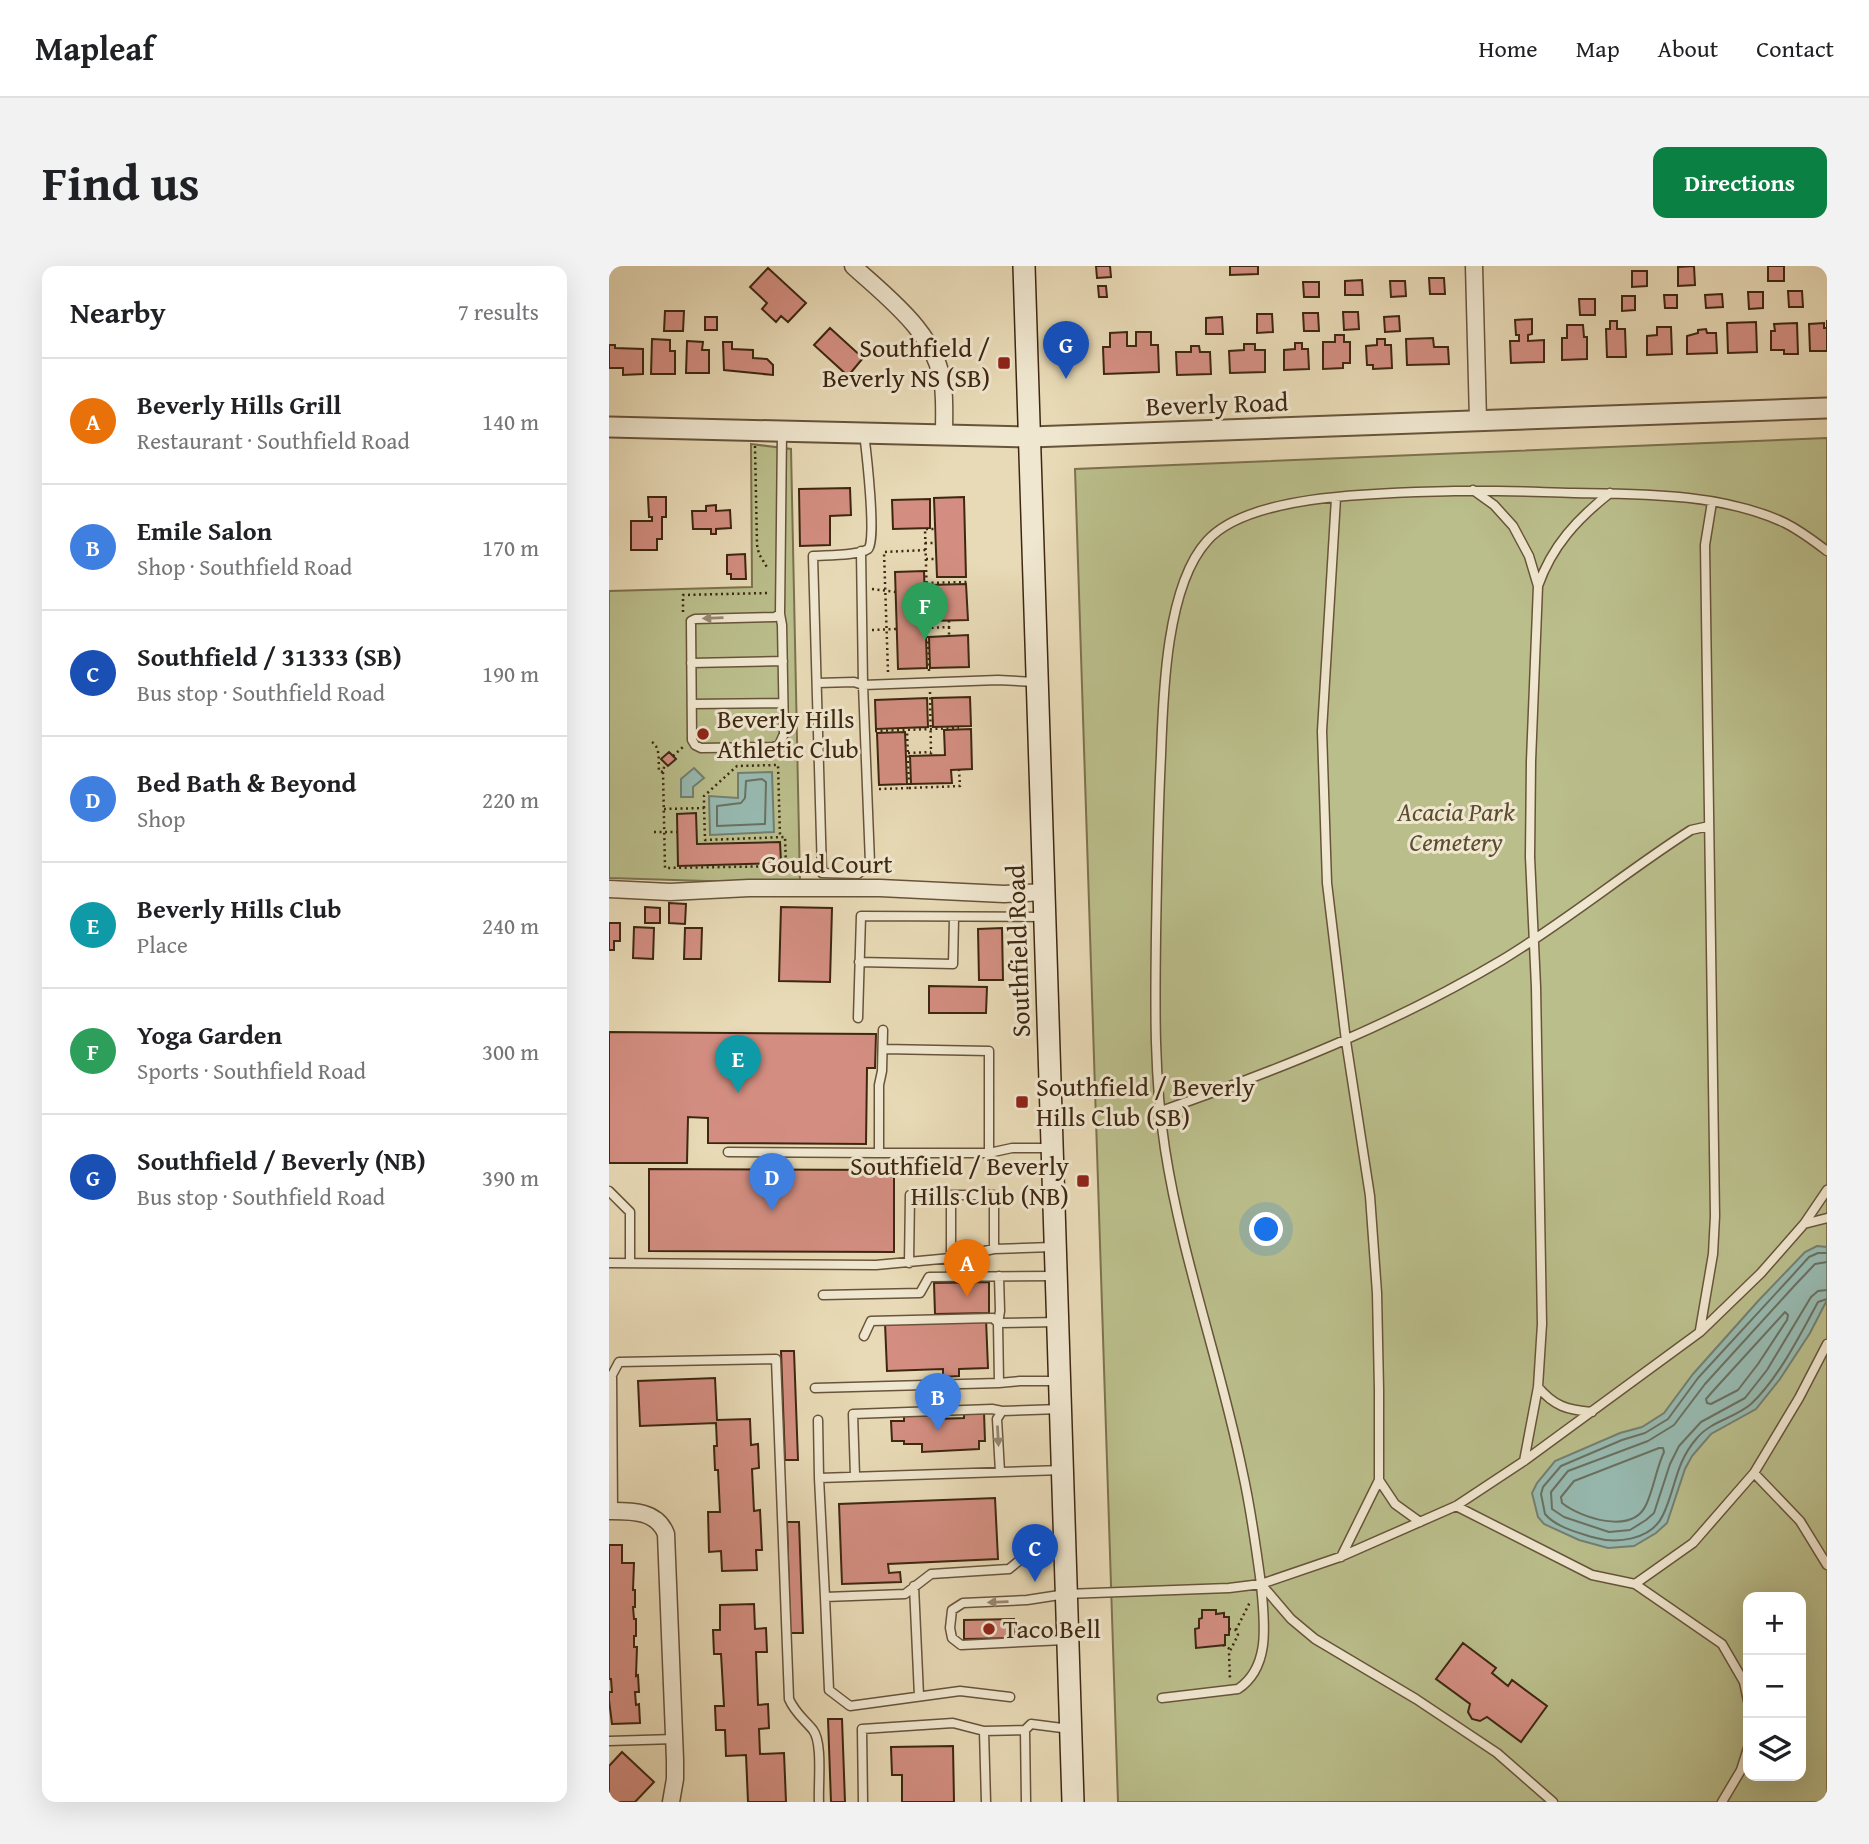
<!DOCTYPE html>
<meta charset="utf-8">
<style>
:root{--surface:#fff;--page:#f2f2f2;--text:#202124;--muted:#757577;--line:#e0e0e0;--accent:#0b8043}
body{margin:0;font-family:"Gentium Book Plus",serif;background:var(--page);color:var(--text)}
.controls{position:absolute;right:21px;bottom:21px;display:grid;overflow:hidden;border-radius:14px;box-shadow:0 7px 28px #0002}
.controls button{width:63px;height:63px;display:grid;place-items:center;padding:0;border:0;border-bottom:2px solid var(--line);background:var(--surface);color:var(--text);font:35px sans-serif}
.you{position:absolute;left:658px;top:964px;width:24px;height:24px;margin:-18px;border:5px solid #fff;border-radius:50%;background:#1a73e8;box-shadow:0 0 0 10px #1a73e833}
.badge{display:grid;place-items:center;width:46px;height:46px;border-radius:50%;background:var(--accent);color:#fff;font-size:23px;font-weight:700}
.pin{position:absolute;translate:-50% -58px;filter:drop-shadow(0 2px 4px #0008)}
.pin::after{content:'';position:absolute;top:37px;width:24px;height:21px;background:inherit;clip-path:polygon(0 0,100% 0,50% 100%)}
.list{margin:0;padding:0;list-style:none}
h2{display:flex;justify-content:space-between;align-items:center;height:91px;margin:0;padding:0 28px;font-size:30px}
h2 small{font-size:23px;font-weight:400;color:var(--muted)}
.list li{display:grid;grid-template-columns:46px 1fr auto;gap:21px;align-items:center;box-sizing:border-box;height:126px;padding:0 28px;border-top:2px solid var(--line)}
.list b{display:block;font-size:26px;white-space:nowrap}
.list p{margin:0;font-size:23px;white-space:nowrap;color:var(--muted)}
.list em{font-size:23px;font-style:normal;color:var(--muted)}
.icon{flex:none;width:38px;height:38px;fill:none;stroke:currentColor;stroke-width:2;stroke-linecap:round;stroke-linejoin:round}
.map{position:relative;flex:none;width:1218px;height:1536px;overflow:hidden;border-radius:14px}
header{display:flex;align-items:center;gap:42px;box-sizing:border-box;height:98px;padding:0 35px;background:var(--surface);border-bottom:2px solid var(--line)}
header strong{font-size:33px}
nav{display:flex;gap:38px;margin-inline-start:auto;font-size:24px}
.intro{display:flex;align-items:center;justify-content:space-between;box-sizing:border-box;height:168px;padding:0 42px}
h1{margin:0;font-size:49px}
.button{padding:18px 32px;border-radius:14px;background:var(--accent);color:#fff;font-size:24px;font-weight:700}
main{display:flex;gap:42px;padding:0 42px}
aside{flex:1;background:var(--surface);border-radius:14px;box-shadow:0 7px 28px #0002}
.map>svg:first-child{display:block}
.green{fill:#babe8b;stroke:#7c724e;stroke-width:2;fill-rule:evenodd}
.water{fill:#97bab1;stroke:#737f71;stroke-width:2}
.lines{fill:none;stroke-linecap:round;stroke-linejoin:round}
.shore{stroke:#6a7061;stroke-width:2}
.building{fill:#d38e81;stroke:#3e2711;stroke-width:2}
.service-casing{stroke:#68543a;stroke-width:11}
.minor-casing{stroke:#68543a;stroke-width:19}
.tertiary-casing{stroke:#68543a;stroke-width:23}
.secondary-casing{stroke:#3e2711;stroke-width:24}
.path{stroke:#3e2711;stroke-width:2.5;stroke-dasharray:2 3.5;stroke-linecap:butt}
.service{stroke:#f0e7d0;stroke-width:8}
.minor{stroke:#f0e7d0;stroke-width:16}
.tertiary{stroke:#f0e7d0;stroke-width:19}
.secondary{stroke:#f0e7d0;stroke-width:21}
.oneway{fill:#978770}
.poi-dot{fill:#8f2418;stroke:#f0e7d0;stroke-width:2.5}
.labels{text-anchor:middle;stroke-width:6;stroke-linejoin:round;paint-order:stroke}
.poi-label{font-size:26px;fill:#3e2711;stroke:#f0e7d0;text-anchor:start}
.street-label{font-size:26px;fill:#3e2711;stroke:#f0e7d0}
.park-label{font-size:26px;font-style:italic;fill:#5d4d30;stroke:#f0e7d0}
</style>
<header>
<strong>Mapleaf</strong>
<nav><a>Home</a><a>Map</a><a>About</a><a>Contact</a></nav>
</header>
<div class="intro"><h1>Find us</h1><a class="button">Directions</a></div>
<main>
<aside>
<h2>Nearby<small>7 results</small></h2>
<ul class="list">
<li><span class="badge" style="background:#e8710a">A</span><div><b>Beverly Hills Grill</b><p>Restaurant · Southfield Road</p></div><em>140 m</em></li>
<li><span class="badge" style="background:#3f7fe0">B</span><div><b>Emile Salon</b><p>Shop · Southfield Road</p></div><em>170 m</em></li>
<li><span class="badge" style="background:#1a4fb4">C</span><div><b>Southfield / 31333 (SB)</b><p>Bus stop · Southfield Road</p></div><em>190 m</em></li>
<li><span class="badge" style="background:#3f7fe0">D</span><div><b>Bed Bath &amp; Beyond</b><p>Shop</p></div><em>220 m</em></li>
<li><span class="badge" style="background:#0f9aa8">E</span><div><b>Beverly Hills Club</b><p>Place</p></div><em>240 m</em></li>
<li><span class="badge" style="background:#2e9e5b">F</span><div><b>Yoga Garden</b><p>Sports · Southfield Road</p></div><em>300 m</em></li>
<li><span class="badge" style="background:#1a4fb4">G</span><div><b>Southfield / Beverly (NB)</b><p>Bus stop · Southfield Road</p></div><em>390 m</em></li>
</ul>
</aside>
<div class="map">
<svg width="1218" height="1536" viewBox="0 0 1218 1536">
<rect width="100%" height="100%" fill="#e8dab6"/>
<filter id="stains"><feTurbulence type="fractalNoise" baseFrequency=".00286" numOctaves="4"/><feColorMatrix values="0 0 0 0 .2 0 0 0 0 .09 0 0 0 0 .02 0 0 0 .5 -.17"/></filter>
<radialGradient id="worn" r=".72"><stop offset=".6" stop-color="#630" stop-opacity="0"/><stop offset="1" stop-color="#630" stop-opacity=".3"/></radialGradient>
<!-- green -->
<path class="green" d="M1218,172v1364h-709l-43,-1333c251,-9 501,-22 752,-31zM1139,1331h53v179h-53z
M142,178l40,5 9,435 -191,-6v-287l143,-4z"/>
<!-- water -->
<path class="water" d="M85,502l10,10 -11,9v10h-12v-18z
M163,506l2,60 -64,3 -1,-39 29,2v-25z
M1208,980l10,1v53l-17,33 -30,46 -24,30 -45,25 -19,22 -7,13 -18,54 -11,10 -22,13 -26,2 -29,-8 -35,-16 -6,-7 -6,-24 5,-10 18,-22 65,-28 22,-6 22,-14 29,-39 66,-74 46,-48z"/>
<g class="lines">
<!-- shore -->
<path class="shore" d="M153,513l4,3 -1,42 -48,2v-20l24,-3 4,-5 1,-17z
M1218,987h-9l-9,4 -19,21 -92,100 -30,41 -23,14 -23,7 -61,26 -18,21 -2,7 4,20c11,13 31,18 47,23 23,7 59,4 71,-22 13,-27 12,-52 34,-77 14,-17 38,-20 54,-34 27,-25 49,-69 67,-102l9,-3
M1218,996l-12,2 -19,20 -91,100 -31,41 -26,16 -80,30 -17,21 1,17 12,8 45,15 21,-2 16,-10 8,-7 16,-49 9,-18 22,-24 44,-24 22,-28 44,-73 7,-6 9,-1
M1176,1046l3,3 -1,5 -29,44 -20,26 -27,14 -4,-1 -1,-4 7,-8z
M1050,1182h4l1,4c-8,17 -10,36 -18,53 -14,30 -65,13 -84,-2l-1,-6 13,-16z"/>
</g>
<!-- building -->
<path class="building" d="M487,0h14l1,11 -14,1z
M621,0h28v8l-28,1z
M1085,0l1,19 -17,1v-19z
M1159,0h16v15h-16z
M159,2l38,35 -18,19 -7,-6 -5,6 -14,-13 5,-6 -17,-16z
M1023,5h15v15l-15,1z
M820,12h15l1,16h-15z
M753,14l1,15h-18v-14z
M781,15h15l1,15 -15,1z
M694,16h16v15h-15z
M489,20h8l1,11h-8z
M1179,25h14l1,16h-14z
M1139,26h15v16l-14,1z
M1113,28l1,13 -17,1 -1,-13z
M1055,29h13v13h-12z
M1013,30h13v14l-13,1z
M970,33h16v16h-15z
M56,45h19l-1,20h-19z
M734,46h15l1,17 -15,1z
M694,47h15l1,18h-15z
M648,48h15l1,18 -16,1z
M790,50l1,15 -15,1 -1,-15z
M96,51h12v13h-12z
M613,51l1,17h-17v-16z
M923,53v15l-4,1v6l16,-1v22l-33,1 -1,-22h9v-6h-3l-1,-15z
M1218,54v31h-17l-1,-27 15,-1v5h3z
M1001,55h7v8h8l1,28h-19l-1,-28h4z
M1147,56l1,30 -29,1 -1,-30z
M1188,57l1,31h-14v-4h-13v-19h4l-1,-7z
M958,59h16l1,12h3v22l-25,1v-22h5z
M1048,61h14l1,27 -25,1v-19l10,-1z
M221,62l33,30 -15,18 -34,-31z
M1097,63l1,4h9l1,20 -30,1v-18l11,-3v-3z
M518,66v14h9v-14h15v13h7l1,27 -55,2 -1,-27h7v-14z
M726,69h9v7h6v21h-7v5l-20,1v-27h12z
M824,72l1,9h14l1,17 -42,1 -1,-26z
M43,73l18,1v11h5v23h-24z
M768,73h8v6h6l1,23 -19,1v-4h-6l-1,-19 11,-1z
M78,75l16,1 -1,8h7v23h-23z
M114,76h9v7l21,1v8l14,1 6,6v10l-49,-5z
M686,77h7v6h6l1,20 -25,1v-20l11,-1z
M635,78h11v6h10v22l-35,1 -1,-22 15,-1z
M0,79h6v3l28,1v25l-20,1v-7h-14z
M582,80h8l1,6h10l1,22 -34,1 -1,-23h15z
M241,222l1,27 -21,1v29l-30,1 -1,-57z
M39,231h18v20h-4v22h-5v11h-26v-29h21v-4h-3z
M355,231l2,80h-29l-3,-79z
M321,233v29l-37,1 -1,-29z
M107,239v6l14,-1 1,18 -15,1v5h-5v-5h-18l-1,-18h14v-5z
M136,288l1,25h-15v-5h-4v-19z
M315,305l3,97 -29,1 -3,-97z
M357,318l2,36 -38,1 -1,-36z
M359,369l1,32 -39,1 -1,-31z
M361,431l1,29 -38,1 -1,-29z
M318,432l1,29 -52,2 -1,-29z
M362,463l1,40 -21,1 1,13 -41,1 -1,-28 35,-1 -1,-25z
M296,466l2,52 -28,1 -2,-52z
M60,486l7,7 -8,7 -7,-7z
M87,547l1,31 83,-2 1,21 -103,3 -1,-52z
M60,637l17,1 -1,20 -16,-1z
M36,641l15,1v15h-15z
M172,641l51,1 -2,74 -51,-1z
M0,657h11v18h-6v9h-5z
M25,661l20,1 -1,31 -20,-1z
M76,662h17l-1,31h-17z
M393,662l1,52h-24l-1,-51z
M320,720l58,1 -1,26h-57z
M0,766l267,2 -1,34h-8l-1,76 -158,-1v-25l-20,-1 -1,46h-78z
M40,903l245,1v82l-245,-1z
M380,1016v31l-54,1 -1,-31z
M377,1053l2,49 -29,1v7l-16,1v-8l-56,2 -2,-48z
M172,1085h13l4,109h-13z
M106,1112l2,42 33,-1 1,26 7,-1 1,24 -7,1 2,42 6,-1 2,40h-6l1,20 -35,1 -1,-20 -12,1 -1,-40h12l-2,-42h-3l-1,-24h3l-1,-23 -76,3 -2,-45z
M375,1146l1,29h-6v8l-57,3v-8h-18v-3h-12l-1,-20h13v-5l33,-1v4l27,-1v-5z
M386,1232l3,61 -110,5 1,9 11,-1 1,10 -59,2 -3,-80z
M178,1256h12l4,111h-13z
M0,1279h13v18h12l-1,27h2v17h-2l1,12h2v17h-2v11h3l-1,29 2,-1 1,17h-4l1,13 3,-1 1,19 -28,1 -3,-24v-8h3l-1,-13h-2z
M145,1338l1,25 11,-1 1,24h-11l2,53 10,-1 1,24 -10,1 1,25 24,-1 2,49h-38l-2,-47 -20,1 -1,-26h-9l-1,-24h9l-3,-52h-7l-1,-24h7v-25z
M593,1344h14v4l8,-1v4h5v18h-4v10l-29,3 -1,-19 4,-1v-9l3,-1z
M405,1353l1,19 -51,1v-19z
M854,1377l33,25 -4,5 16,13 4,-6 35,26 -26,36 -34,-25 -7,4 -8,-2 -4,-7 2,-8 -34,-25z
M219,1453h14l3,83h-14z
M344,1480l1,56h-52v-27h-10l-1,-28z
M13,1486l32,30 -19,20h-26v-36z"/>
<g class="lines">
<defs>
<path id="service" d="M255,167c2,16 13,109 4,116 -10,7 -42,6 -55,7l9,317 36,1 12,-11 -7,-178 135,-5 37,2
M864,224l21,15 19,21 16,30 9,30 -7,175 -1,96 6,130 6,337 -4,63 -14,74
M727,232l-14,233 5,152 19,158 24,155 7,97 2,97v90l-38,77
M1218,285c-13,-10 -28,-21 -42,-28 -63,-30 -144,-29 -211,-30 -40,-1 -80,-3 -120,-2 -64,2 -204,1 -247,50 -41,45 -44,154 -46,214 -3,60 -4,120 -5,180 -1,72 -2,143 9,214 17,110 56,216 78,325 8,36 13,73 18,110l79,-27 116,-51 68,-45 176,-129 61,-59 43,-49 23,-6
M929,320c14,-40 39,-67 72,-93
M171,348l-5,3 -80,2 -4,2 1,119 3,5 6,3 72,-1 6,-2 5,-11 -2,-109 -2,-11 2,-183
M82,397l92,-2
M208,417l37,-1 9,3 -2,-134
M83,438l91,-1
M250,696l94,2 1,-46
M249,752l3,-102 182,1
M274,764l-1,41 -3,14v68h110l23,-5h38
M274,783l106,2v102
M552,845c117,-41 234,-87 341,-151 66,-40 125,-89 189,-130l18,-4
M119,886l151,1
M0,925l21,21v51
M342,929v81
M1195,958l23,-34
M0,997l267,2 75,-7 43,-9 58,-2
M300,997l1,-68h84v54
M390,1010l1,35 -2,12 60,-1
M214,1029l97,-2 9,-16 126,-1
M1091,1064l13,-76 2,-38 -10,-671 7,-43
M255,1070l7,-15 122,-3 5,5 1,60
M929,1121c16,19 29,23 54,25
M206,1122l184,-5 21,-2h39
M209,1154l1,58 244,-8
M391,1206l-3,-53 5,-8 58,-2
M1145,1207l46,48 27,44
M246,1210l-2,-62 139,-5 10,2
M210,1212l6,119 80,-3 26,-20 78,-5 17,-14 37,-4
M770,1214l16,24 25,18
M847,1240l136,69 43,9 87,60 22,38 4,19
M4,1245l-1,-136 7,-13 157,-3 13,340c6,14 15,20 24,31 10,13 5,54 6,72
M1026,1318l58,-41 61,-70 45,-75 28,-54
M305,1320l5,110
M216,1331l4,93 21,16 110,-15 50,6
M456,1374l-104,5 -9,-7 -2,-10 2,-18 11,-7 64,-3 39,-6 163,-6 32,-4 30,35 24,20 101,60 81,54 56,49
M553,1432l76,-9c34,-23 26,-69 23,-105
M416,1464l1,72
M375,1465l2,71
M0,1475l66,-2
M254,1536l-1,-73 91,-6 31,8 41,-1 6,-6 39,5
M1113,1536l19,-32 7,-22"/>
<path id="minor" d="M244,0c36,33 84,68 90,120 2,16 1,33 1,49
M865,0l4,154
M0,623l61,3 79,-4h131l124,6 41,-2
M0,1245c22,0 48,-1 57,23l9,226v19l-4,23"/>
<path id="tertiary" d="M0,161l422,10 796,-29"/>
<path id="secondary" d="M415,0l49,1536"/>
</defs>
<!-- service casing -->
<use href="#service" class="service-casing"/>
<!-- minor casing -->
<use href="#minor" class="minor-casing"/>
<!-- tertiary casing -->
<use href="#tertiary" class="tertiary-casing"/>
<!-- secondary casing -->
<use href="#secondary" class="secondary-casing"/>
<!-- path -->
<path class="path" d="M146,180l2,99 2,9 9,15
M316,277h11
M317,293h10
M317,317l41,-1
M263,323l24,3
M74,346v-17l85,-2
M340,361v9
M317,362l23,-1v-6
M263,364l25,-1
M320,405l-4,-142h10
M279,406l-4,-120 42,-2
M321,426l1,63
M266,465l84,-3
M43,476c9,6 6,19 7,29l4,1
M299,487l23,-1
M64,490l10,-9
M300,522l51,-2 -1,-16
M270,523l30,-1 -2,-58
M95,542v-12l33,-30 41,-1 2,71
M55,543l40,-1 1,32 80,-3 1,29 -121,2 -2,-96 2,-9
M45,566h23
M620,1363l7,1 2,5 -9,18 1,27
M627,1364l14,-28
M614,1379l7,4"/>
<!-- service -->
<use href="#service" class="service"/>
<!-- minor -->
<use href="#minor" class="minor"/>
<!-- tertiary -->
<use href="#tertiary" class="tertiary"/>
<!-- secondary -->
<use href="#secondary" class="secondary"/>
</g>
<!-- one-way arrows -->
<defs><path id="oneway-solid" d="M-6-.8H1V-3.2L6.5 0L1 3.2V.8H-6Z" transform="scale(1.75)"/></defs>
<g class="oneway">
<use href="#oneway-solid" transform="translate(104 352) rotate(178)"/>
<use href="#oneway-solid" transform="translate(389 1170) rotate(87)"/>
<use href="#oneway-solid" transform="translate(389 1336) rotate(178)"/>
</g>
<!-- markers -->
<g class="poi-dot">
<rect x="388" y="90" width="14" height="14" rx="3.5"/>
<circle cx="94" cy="468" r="7"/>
<rect x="406" y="829" width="14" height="14" rx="3.5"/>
<rect x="467" y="908" width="14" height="14" rx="3.5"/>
<circle cx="380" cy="1363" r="7"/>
</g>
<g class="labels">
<!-- poi labels -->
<g class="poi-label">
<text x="381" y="91" text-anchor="end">Southfield /<tspan x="381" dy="30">Beverly NS (SB)</tspan></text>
<text x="108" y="462">Beverly Hills<tspan x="108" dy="30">Athletic Club</tspan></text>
<text x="427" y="830">Southfield / Beverly<tspan x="427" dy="30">Hills Club (SB)</tspan></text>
<text x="460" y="909" text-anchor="end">Southfield / Beverly<tspan x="460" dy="30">Hills Club (NB)</tspan></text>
<text x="394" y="1372">Taco Bell</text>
</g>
<!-- street labels -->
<g class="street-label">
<text transform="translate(608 138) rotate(-2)" y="9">Beverly Road</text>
<text x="218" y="607">Gould Court</text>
<text transform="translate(409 685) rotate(-92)" y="9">Southfield Road</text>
</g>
<!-- park labels -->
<g class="park-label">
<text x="847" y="555">Acacia Park<tspan x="847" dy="30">Cemetery</tspan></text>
</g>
</g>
<rect width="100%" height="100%" filter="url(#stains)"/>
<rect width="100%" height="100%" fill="url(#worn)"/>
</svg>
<div class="controls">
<button>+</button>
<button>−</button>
<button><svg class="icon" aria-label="layers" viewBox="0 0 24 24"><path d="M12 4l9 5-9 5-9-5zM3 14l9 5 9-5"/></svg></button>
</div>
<div class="you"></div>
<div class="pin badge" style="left:358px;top:1031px;background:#e8710a">A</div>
<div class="pin badge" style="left:329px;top:1165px;background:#3f7fe0">B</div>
<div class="pin badge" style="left:426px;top:1316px;background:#1a4fb4">C</div>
<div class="pin badge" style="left:163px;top:945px;background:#3f7fe0">D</div>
<div class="pin badge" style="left:129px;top:827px;background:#0f9aa8">E</div>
<div class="pin badge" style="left:316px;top:374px;background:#2e9e5b">F</div>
<div class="pin badge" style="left:457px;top:113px;background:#1a4fb4">G</div>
</div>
</main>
